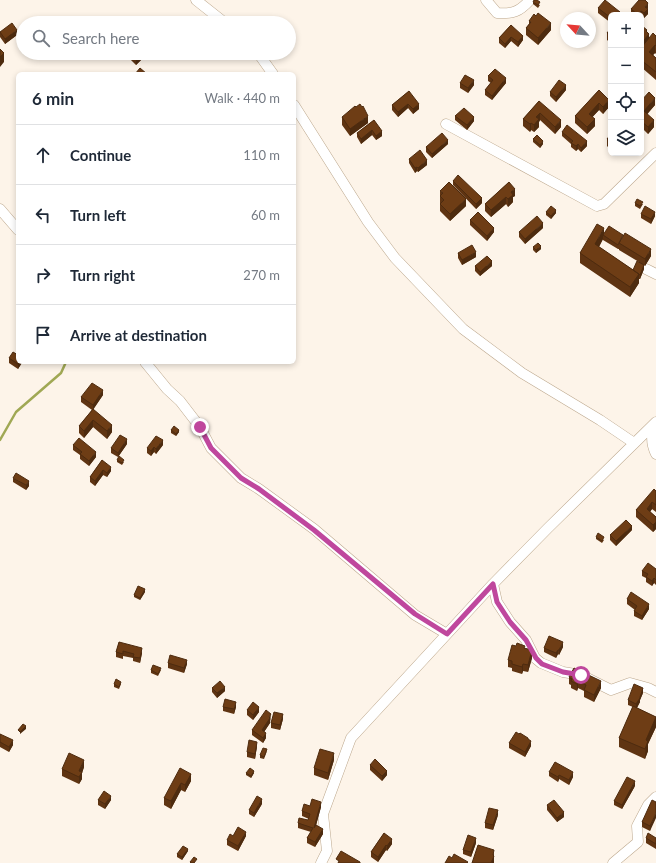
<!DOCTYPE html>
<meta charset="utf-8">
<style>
:root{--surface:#fff;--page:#f2f2f3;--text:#1f2937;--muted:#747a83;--line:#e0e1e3}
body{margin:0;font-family:Lato,sans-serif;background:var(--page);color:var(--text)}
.controls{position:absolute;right:12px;top:12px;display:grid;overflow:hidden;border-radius:6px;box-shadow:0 2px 6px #0003}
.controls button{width:36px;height:36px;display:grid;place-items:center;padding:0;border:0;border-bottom:1px solid var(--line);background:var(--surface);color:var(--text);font:20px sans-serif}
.compass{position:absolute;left:560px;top:12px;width:36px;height:36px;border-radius:50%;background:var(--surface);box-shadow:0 2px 6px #0003;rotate:296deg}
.stop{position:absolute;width:12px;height:12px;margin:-9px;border:3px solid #bf479d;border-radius:50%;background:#fff}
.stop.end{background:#bf479d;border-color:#fff;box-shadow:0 1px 4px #0008}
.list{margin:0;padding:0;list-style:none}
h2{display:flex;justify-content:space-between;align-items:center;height:52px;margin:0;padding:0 16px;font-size:17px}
h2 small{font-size:13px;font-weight:400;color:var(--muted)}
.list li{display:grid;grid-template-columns:26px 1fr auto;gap:12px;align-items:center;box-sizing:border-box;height:60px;padding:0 16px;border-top:1px solid var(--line)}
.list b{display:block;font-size:15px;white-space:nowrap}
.list em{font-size:13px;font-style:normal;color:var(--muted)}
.icon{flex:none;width:22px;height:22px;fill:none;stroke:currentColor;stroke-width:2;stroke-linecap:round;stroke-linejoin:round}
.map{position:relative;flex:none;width:656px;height:863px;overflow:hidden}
.search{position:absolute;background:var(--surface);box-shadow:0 2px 6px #0003;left:16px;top:16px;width:280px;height:44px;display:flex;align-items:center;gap:10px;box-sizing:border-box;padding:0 14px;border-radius:22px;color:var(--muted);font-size:15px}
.panel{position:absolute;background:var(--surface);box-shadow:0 2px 6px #0003;left:16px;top:72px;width:280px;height:292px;border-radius:6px}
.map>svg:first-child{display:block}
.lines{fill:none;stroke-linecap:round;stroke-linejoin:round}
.stream{stroke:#a0a854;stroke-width:2.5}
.street-casing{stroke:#bca78c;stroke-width:11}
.street{stroke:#fff;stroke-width:10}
.wall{fill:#5f3412;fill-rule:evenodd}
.shaded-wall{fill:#4d2b0f}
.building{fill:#6e3d15;stroke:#4d2b0f}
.route{stroke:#bf479d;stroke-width:5}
</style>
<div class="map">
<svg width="656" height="863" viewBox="0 0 656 863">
<rect width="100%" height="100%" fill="#fdf4e9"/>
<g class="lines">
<!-- stream -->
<path class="stream" d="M0,440l16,-28 45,-39 5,-11"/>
<defs>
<path id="street" d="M196,0l29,23
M486,0l11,13c16,1 22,-1 33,-13
M258,53l15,21
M294,105l74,117 27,36 68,71 59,44 78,47 34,23
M446,124l151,82 7,-2 52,-51
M0,209l18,21
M646,269l10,5
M145,362l22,27 13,12 20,26 11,21 30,30 18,11 55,40 101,86 32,19
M655,424c-4,10 -4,20 1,30
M493,584l4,18 13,20 16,18 9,18 6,5 22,9 18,3 30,15 19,-7 18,5 8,4
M321,863l6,-12 -4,-37 28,-76 142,-154 55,-56 108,-106
M613,863l25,-21 -1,-16 11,-21 8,-8"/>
</defs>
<!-- street casing -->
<use href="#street" class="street-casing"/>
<!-- street -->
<use href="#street" class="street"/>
</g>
<!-- wall -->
<path class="wall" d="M533,2l7,3 -2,3 -5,-4z
M598,8l22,7h-9v8l-13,-10z
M648,8l-1,1 1,5 -4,4 -3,-3h-8l-2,-1v-5z
M529,21l22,9 -13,15 -12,-10v-7l3,-4z
M511,25l12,15 -5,7 -7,-6 -6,7 -6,-5v-5z
M641,25l6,7 2,6 7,-2v18l-1,-1 -2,2 3,3v22l-15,-13z
M611,28v15l-4,-3v-7z
M0,32l17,3 -12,9 -5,-7z
M124,53h24l-12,12z
M488,76l18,7 -14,17 -7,-5v-5l6,-7 -3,-2z
M460,83l14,2 -6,8 -8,-5z
M566,90l-10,12 -6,-6v-4z
M599,90l10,17 -6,7 -4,-4 -7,7 3,9 -8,8 -12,-11v-7z
M409,91l10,18 -6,5 -5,-6 -10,9 -6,-7v-5z
M539,101l22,26 -6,7 -15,-14 -1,2v5l-5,5 -3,-2 -1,2 -7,-6v-7z
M641,101l14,4 -8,9 7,13 -6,7 -5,-5v4l-2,2z
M455,116l19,5 -7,9 -12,-10z
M342,117l26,6 -18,13 -8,-11z
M374,120l8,16 -6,4 -4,-5 -11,9 -4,-7v-4z
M562,132l25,14 -6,6 -3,-3 -2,2 -5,-4v-3l-9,-8z
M611,134v16l-4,-4v-7z
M533,139l10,5 -3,4 -7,-6z
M448,144l-16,14 -6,-6v-5z
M615,153h6l-2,3z
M409,159l18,6 -9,7 -1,-1 -2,2 -6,-10z
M453,181l29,22 -6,6 -23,-24z
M509,182l6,14 -2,1v5l-5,5 -2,-3 -15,13 -6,-6v-7z
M440,191l26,15 -16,15 -10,-10z
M635,203l8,1 -3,5 -5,-3z
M546,212l10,1 -5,6 -5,-4z
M641,214l14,2 -4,8 -10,-6z
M470,220l24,12 -7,9 -17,-16z
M543,228l-18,16 -6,-7v-5z
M604,234l47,22 -6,10 -1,-1v4l-4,10h-1v4l-9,14 -50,-34v-10zM603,239v1l15,9h1v1l20,12 -6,8 -34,-23z
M533,247l8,2 -5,4 -3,-3z
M458,253l18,4 -14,8 -4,-7z
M475,266h17l-12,10 -5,-5z
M9,358l13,4 -4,7 -9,-6z
M103,395l-10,14 19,23 -5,7 -14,-12 -9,11 -5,-5v-7l13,-16 -11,-8v-5z
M171,430l8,2 -3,4 -5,-3z
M127,444l-9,13 -7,-4v-5z
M73,445l23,12 -7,9 -9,-7v-4l-7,-5z
M163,445l-7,9 -2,-2 -3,4 -4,-3v-5z
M102,460l9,11 -4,6 -4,-2 -8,11 -5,-4v-5z
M117,460l7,2 -2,3 -5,-3z
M13,478l16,8 -3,4 -13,-8z
M656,491v21l-4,-3 -2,3 6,5v12l-3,3 -17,-15v-7z
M632,530l-16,16 -6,-6v-5z
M596,537l8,3 -2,3 -6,-4z
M656,569v16l-2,-2 -2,3 -6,-4v-4l-4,-2v-5z
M145,592l-5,8 -6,-3v-2z
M627,599l22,10 -7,11 -8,-4v-5l1,-1 -8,-6z
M119,642l23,11 -2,10 -7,-2v-3l-10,-2v3l-7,-2v-5z
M563,647l-4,8 -1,-1 -2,4 -12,-6v-4z
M525,648l7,10 -4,14 -5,-1 -1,3 -10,-3v-3l-4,-1v-7z
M168,663l19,1 -3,9 -16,-5z
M151,670h10l-3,6 -7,-3z
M569,677l32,11 -7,14 -10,-5v-6l-6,-3 -1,3 -6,-3v-3l-2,-1z
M114,684h7l-2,5 -5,-2z
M212,688l13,3 -8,7 -5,-6z
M643,693l-3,7v2l-3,6 19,9v10l-8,17v7l-3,8 -26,-12v-9l14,-31 -5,-2v-5z
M223,707h13l-2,7 -11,-3z
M247,710l12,2 -6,8 -6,-5z
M271,719l-1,1v3l-6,9 2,6 -3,5 -11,-8v-5z
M283,719l-3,11 -9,-2v-5z
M0,734l13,11 -4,7 -9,-5z
M528,739l3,7 -6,11 -16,-9v-5z
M257,746l-2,13 -8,-2v-5z
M267,751l-3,8 -4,-1v-3z
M334,760l-6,20 -14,-5v-7z
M370,765l17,10 -5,6 -12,-11z
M84,767l-2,6v6l-3,5 -17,-8v-7z
M549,772l24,5 -4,8 -10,-6 -1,3 -9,-6z
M246,773h8l-3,5 -5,-3z
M191,774v7l-6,11 -4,-2 -10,19 -7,-4v-7z
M635,786l-13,23 -8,-4v-4z
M98,800h13l-6,9 -7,-4z
M656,802l-6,29 -8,-4v-5z
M262,804l-8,13 -5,-3v-4z
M547,805l17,12 -7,5 -10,-12z
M310,806l11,1 -5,18 7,9 -8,13 -8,-4v-5l4,-6 -13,-4v-5l10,-3 1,-1 -7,-3v-5z
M498,815l-5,15 -8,-2v-5z
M384,833l8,11 -5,7 -1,-1 -8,12 -7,-5v-5z
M233,836h13l-8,15 -11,-6v-5z
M646,838h10v11l-10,-6z
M476,843l-5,14 -8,-3v-4z
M188,851l-6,9 -5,-3v-3z"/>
<!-- shaded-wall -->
<path class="shaded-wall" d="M648,3v5l-3,3v-4z
M648,9v5l-4,4v-5z
M641,11v5v-1h-3z
M551,23v7l-13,15v-7z
M17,30v5l-12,9v-5z
M649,34v7l-8,10v-7z
M523,36v4l-5,7v-5z
M511,37v4l-6,7v-4z
M655,45v8l-6,6v-7z
M4,53v9l-4,5v-10z
M141,53h7l-12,12v-7z
M506,78v5l-14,17v-4z
M474,80v5l-6,8v-5z
M566,85v5l-10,12v-5z
M655,98v7l-11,13v-7z
M609,100v7l-6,7v-7z
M599,103v7l-10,11v-7z
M408,104v4l-10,9v-5z
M419,104v5l-6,5v-5z
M540,113v7l-1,2v5l-5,5v-7l2,-8z
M368,116v7l-18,13v-7z
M474,117v4l-7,9v-5z
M595,119v7l-8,8v-7z
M561,120v7l-6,7v-7z
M654,120v7l-6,7v-7z
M531,123v7l-1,2v-8z
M643,126v7l-2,2v-7z
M372,130v5l-11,9v-5z
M382,131v5l-6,4v-4z
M448,140v4l-16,14v-4z
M543,141v3l-3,4v-3z
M587,141v5l-6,6v-4z
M578,144v5l-2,2v-5z
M427,160v5l-9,7v-4z
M417,167v4l-2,2v-5z
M515,189v7l-2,1v5l-5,5v-8l3,-7z
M506,197v7l-15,13v-7z
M482,198v5l-6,6v-5z
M466,199v7l-16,15v-7z
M556,210v3l-5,6v-3z
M655,212v4l-4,8v-5z
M543,223v5l-18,16v-5z
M494,228v4l-7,9v-5z
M604,228v8l-1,-1v4l-8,15v-10z
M541,246v3l-5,4v-3z
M651,249v7l-6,10v-7z
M476,252v5l-14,8v-5z
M492,261v5l-12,10v-4z
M644,265v4l-4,10v-4z
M639,274v9l-9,14v-10z
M19,362h3v1l-4,6v-5z
M103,390v5l-10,15v-5z
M93,420v7l-9,11v-7z
M112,425v7l-5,7v-8z
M179,430v2l-3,4v-2z
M127,439v5l-9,13v-4z
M163,440v5l-7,9v-5z
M154,447v5l-3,4v-5z
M96,452v5l-7,9v-5z
M111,467v4l-4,6v-4z
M103,470v5l-8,11v-5z
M29,481v5l-3,4v-5z
M652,502v7l-5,7v-7z
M656,522v7l-3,3v-7z
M632,526v4l-16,16v-5z
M654,578v5l-2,3v-5z
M145,589v3l-5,8v-2z
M649,604v5l-7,11v-4z
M563,642v5l-4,8v-5z
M142,648v5l-2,10v-5z
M532,650v8l-4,14v-7z
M558,650v4l-2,4v-5z
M187,660v4l-3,9v-5z
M523,664v7l-1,3v-7z
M578,681v7l-1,3v-7z
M601,681v7l-7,14v-7z
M225,687v4l-8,7v-5z
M643,688v5l-3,7v2l-4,7v-5z
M236,702v5l-2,7v-5z
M259,707v5l-6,8v-5z
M271,714l-1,9 -8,12v-5z
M283,714v5l-3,11v-5z
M656,717v10l-8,17v7l-3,8 1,-19z
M26,726v3l-6,5v-2z
M266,733v5l-3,5v-5z
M13,740v5l-4,7v-5z
M531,741v5l-6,11v-5z
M257,742v4l-2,13v-5z
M334,753v7l-6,20v-7z
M84,760v7l-2,6v6l-3,5v-13z
M254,771v2l-3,5v-2z
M387,771v4l-5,6v-5z
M573,772v5l-4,8v-5z
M191,774v7l-6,11v-7z
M559,775v4l-1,3v-5z
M635,781v5l-13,23v-4z
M181,783v7l-10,19v-8z
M111,796v4l-6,9v-5z
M262,799v5l-8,13v-4z
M321,802v5l-7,26v-5z
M498,810v5l-5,15v-5z
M564,812v5l-7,5v-4z
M656,813v5l-6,13v-5z
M323,829v5l-8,13v-5z
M246,832v4l-8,15v-5z
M476,838v5l-5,14v-5z
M392,839v5l-5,7v-5z
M386,845v5l-8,12v-5z
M188,849v2l-6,9v-3z
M494,850v13h-3l2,-8z"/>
<!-- building -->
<path class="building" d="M534,0h3l3,2 -2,3 -5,-3z
M605,0l15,12 -3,3h-6v3l-13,-10z
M639,0h6l3,3 -3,4 3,2 -4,4 -3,-2 -3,4 -7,-6z
M624,12l3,3h-5z
M538,13l13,10 -13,15 -12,-10 5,-6 -2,-1 5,-7 2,2z
M12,23l5,7 -12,9 -5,-7z
M511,25l12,11 -5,6 -7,-5 -6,7 -6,-6z
M641,25l6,5 -1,1 3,3 -8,10z
M611,28v8l-4,-3z
M653,33l3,3v10l-1,-1 -6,7 7,6v14l-15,-12v-12z
M0,49l4,4 -4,4z
M132,53h9l-5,5z
M140,68l7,6h-12z
M495,69l11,9 -14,18 -7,-6 8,-10 -5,-4z
M465,75l9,5 -6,8 -8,-5z
M559,80l7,5 -10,12 -6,-5z
M599,90l10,10 -6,7 -4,-4 -10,11 6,5 -8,8 -12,-11z
M409,91l10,13 -6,5 -5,-5 -10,8 -6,-7z
M649,92l6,6 -11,13 10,9 -6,7 -7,-6v-20z
M539,101l22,19 -6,7 -15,-14 -4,4 3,2 -5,6 -3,-2 -1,1 -7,-5z
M360,104l2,3 1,-1 5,10 -18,13 -8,-12 13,-11 1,1z
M464,108l10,9 -7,8 -12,-9z
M374,120l8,11 -6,5 -4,-6 -11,9 -4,-6z
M567,125l20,16 -6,7 -3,-4 -2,2 -5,-3 2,-2 -11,-9z
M442,133l6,7 -16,14 -6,-7z
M611,134v9l-4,-4z
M537,135l6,6 -3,4 -7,-6z
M420,150l7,10 -9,8 -1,-1 -2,1 -6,-9z
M458,175l24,23 -6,6 -23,-23z
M449,182l17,17 -16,15 -10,-10 4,-4 -4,-4 3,-3 -3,-2z
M509,182l6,7 -4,3 2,3 -5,4 -2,-2 -15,13 -6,-6z
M637,199l6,3 -3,4 -5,-3z
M551,206l5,4 -5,6 -5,-4z
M645,206l10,6 -4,7 -10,-5z
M478,212l16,16 -7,8 -17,-16z
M537,216l6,7 -18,16 -6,-7z
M597,224l7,4 -9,16 44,30 -9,13 -50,-34z
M609,226l14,9 -5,10 -15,-10z
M625,233l26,16 -6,10 -26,-16z
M538,243l3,3 -5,4 -3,-3z
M472,245l4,7 -14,8 -4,-7z
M487,256l5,5 -12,11 -5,-6z
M637,261l7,4 -4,10 -7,-5z
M13,352l5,3v7h1l-1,2 -9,-6z
M92,383l11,7 -10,15 -12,-8z
M93,409l19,16 -5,6 -14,-11 -9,11 -5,-5z
M174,426l5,4 -3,4 -5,-4z
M120,435l7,4 -9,14 -7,-5z
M156,436l7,4 -7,9 -2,-2 -3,4 -4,-3z
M79,438l17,14 -7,9 -9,-7 2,-2 -9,-7z
M119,456l5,4 -2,3 -5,-3z
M102,460l9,7 -4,6 -4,-3 -8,11 -5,-4z
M16,473l13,8 -3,4 -13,-7z
M654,489l2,2v14l-4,-3 -5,7 9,8v5l-3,3 -17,-15z
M626,520l6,6 -16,15 -6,-6z
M598,533l6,4 -2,4 -6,-4z
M648,563l8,6v11l-2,-2 -2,3 -6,-4 2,-3 -6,-3z
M138,586l7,3 -5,9 -6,-3z
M631,592l18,12 -7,12 -8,-5 3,-5 -10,-7z
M549,636l14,6 -4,8h-1l-2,3 -12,-5z
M119,642l23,6 -2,10 -7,-1 1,-3 -11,-3v3l-7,-2z
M517,643l8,3 -1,2 8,2 -4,15 -5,-1 -1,3 -10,-3v-3l-4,-1 4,-15 4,1z
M170,655l17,5 -3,8 -16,-5z
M153,665l8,3 -3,6 -7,-4z
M574,668l27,13 -7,14 -10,-5 2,-5 -8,-4 -1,3 -6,-3 1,-2 -3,-2z
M116,679l5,3 -2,5 -5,-3z
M220,681l5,6 -8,6 -5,-5z
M634,684l9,4 -3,9v1l-4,6 -8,-4z
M225,699l11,3 -2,7 -11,-2z
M253,702l6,5 -6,8 -6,-5z
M633,706l23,11 -10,23 2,1 -3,8 -26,-11z
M266,710l5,4 -2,3 1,1 -8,12 4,3 -3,5 -11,-8z
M274,712l9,2 -3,11 -9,-2z
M23,724l3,2 -6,6 -2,-2z
M516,732l3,2 1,-1 8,5v1l3,2 -6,11 -16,-9z
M0,734l13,6 -4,7 -9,-5z
M249,740l8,2 -2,12 -8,-2z
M263,748l4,1 -3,8 -4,-2z
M320,749l14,4 -6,20 -14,-5z
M69,753l15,7 -5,11 3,1 -3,5 -17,-8z
M375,759l12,12 -5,5 -12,-11z
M555,762l18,10 -4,8 -10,-5 -1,2 -9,-5z
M180,768l11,6 -6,11 -4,-2 -10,18 -7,-3z
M250,768l4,3 -3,5 -5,-3z
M627,777l8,4 -13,24 -8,-4z
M104,791l7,5 -6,8 -7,-4z
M257,796l5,3 -8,14 -5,-3z
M312,799l9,3 -7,26 2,-3 7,4 -8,13 -8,-4 6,-10 -15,-5 1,-5 9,2 2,-6 -8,-3 2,-7 6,2z
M554,800l10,12 -7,6 -10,-13z
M652,800l4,2v11l-6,13 -8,-4z
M489,808l9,2 -5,15 -8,-2z
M238,827l8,5 -8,14 -11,-6 3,-6 3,2z
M384,833l8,6 -5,7 -1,-1 -8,12 -7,-5z
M648,833l8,5v6l-10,-6z
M468,835l8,3 -5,14 -8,-2z
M478,845l16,5 -1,5 1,1 -3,7h-19z
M183,846l5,3 -6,8 -5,-3z
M341,851l19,11v1h-22l1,-2 -3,-2z
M454,854l14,8 -1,1h-22l4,-7 3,2z
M194,857l3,2 -3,4h-3l-1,-1z"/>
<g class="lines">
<!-- route -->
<path class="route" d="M200,427l11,21 30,30 18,11 55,41 101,84 32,20 46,-50 4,18 13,20 16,18 10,18 6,6 21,8 18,3"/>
</g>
</svg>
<div class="controls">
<button>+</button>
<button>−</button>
<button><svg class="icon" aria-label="locate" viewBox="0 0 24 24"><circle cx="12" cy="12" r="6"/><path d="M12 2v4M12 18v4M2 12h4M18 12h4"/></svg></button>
<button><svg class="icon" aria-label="layers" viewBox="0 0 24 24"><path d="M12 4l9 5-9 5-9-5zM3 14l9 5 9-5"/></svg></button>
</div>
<svg class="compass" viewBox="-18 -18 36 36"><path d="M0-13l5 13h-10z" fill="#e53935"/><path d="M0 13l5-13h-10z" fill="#747a83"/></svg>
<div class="stop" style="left:581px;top:675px"></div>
<div class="stop end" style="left:200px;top:427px"></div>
<div class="search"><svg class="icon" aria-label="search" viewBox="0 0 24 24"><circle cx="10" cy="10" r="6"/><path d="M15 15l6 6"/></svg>Search here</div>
<section class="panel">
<h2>6 min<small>Walk · 440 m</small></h2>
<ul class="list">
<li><svg class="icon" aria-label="ahead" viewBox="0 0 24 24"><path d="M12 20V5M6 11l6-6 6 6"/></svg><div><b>Continue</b></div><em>110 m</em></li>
<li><svg class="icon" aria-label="left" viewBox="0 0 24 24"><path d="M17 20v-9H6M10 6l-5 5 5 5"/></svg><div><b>Turn left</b></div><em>60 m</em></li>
<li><svg class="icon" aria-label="right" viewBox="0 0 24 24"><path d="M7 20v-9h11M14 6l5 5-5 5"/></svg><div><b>Turn right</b></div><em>270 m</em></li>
<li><svg class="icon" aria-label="arrive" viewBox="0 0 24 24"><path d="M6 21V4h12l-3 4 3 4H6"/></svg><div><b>Arrive at destination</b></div></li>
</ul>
</section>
</div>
